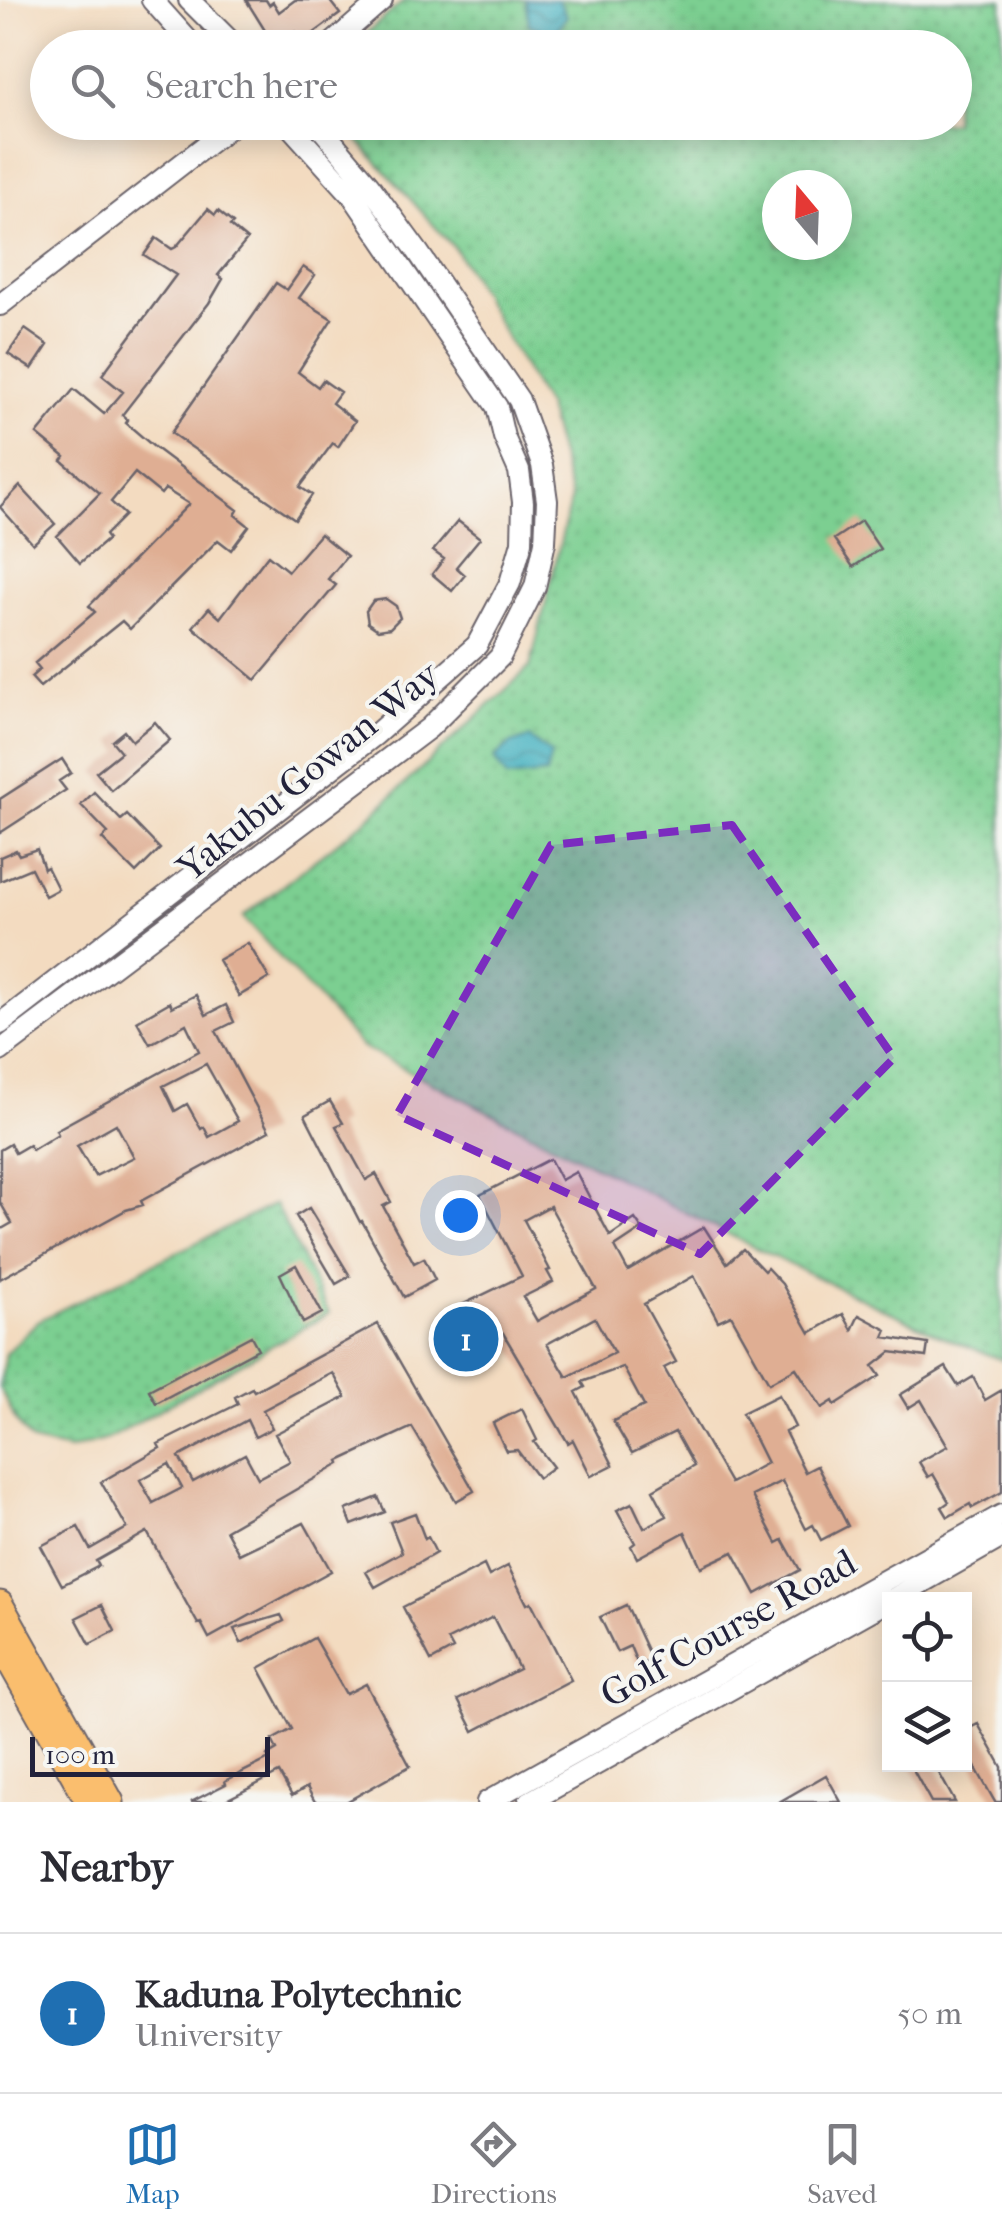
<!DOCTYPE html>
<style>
:root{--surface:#fff;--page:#f7f7f7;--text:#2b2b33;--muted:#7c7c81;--line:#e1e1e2;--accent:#1f6fb2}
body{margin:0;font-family:"IM FELL French Canon",serif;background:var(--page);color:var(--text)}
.controls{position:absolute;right:30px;bottom:30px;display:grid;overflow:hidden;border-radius:0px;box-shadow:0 5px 25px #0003}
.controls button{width:90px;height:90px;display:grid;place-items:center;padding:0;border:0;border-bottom:2px solid var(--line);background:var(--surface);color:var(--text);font:50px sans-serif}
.compass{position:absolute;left:762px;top:170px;width:90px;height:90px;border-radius:50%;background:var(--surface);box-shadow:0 5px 25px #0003;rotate:341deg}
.scale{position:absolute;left:30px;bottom:25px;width:240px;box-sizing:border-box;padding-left:10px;border:5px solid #22223b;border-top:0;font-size:28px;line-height:35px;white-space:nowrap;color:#22223b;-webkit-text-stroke:8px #f6f6f2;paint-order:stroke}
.you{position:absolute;left:460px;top:1215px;width:35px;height:35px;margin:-25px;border:8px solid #fff;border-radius:50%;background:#1a73e8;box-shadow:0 0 0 15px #1a73e833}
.badge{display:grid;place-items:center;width:65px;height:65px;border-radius:50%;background:var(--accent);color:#fff;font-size:32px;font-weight:700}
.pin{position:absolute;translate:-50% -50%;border:5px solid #fff;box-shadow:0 2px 10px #0006}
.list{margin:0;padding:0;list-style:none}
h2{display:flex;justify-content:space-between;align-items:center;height:130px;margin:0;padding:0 40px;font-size:42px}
h2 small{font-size:32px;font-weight:400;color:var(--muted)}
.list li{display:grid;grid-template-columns:65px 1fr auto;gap:30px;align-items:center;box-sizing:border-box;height:160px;padding:0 40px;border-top:2px solid var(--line)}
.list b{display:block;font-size:38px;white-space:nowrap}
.list p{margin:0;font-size:32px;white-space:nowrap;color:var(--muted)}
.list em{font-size:32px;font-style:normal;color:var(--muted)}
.icon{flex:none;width:55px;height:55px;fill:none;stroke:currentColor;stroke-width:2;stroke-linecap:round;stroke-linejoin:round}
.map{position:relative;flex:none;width:1002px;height:1802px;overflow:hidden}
.search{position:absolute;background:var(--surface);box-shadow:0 5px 25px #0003;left:30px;right:30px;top:30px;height:110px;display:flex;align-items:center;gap:25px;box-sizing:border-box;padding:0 35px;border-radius:55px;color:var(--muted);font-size:38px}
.sheet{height:290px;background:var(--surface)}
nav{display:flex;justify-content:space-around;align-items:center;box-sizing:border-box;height:140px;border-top:2px solid var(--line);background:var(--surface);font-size:28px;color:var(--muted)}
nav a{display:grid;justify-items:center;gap:5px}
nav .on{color:var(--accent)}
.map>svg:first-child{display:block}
.grass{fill:url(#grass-dots);stroke:#4f7866;stroke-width:2.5;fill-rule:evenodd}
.water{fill:url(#water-waves);stroke:#326a7e;stroke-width:2.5}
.building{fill:#dfae93;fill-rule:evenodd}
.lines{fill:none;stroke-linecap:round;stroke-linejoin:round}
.minor-casing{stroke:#6b636a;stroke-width:24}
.major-casing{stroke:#6b636a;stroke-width:29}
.minor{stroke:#fff;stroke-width:20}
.major{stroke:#fabe6e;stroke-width:25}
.marked{fill:#7b2cbf;fill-opacity:0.2;stroke:#7b2cbf;stroke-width:8;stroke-dasharray:20 12;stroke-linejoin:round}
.labels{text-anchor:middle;stroke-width:8;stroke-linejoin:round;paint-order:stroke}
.street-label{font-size:38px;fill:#22223b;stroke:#f6f6f2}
</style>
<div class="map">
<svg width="1002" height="1802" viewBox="0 0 1002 1802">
<defs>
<pattern id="grass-dots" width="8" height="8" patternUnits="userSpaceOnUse" patternTransform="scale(2.5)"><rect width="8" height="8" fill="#7ccf91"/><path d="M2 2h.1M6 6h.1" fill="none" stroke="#6bb17e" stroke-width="1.8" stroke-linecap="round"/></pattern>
<pattern id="water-waves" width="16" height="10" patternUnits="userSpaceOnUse" patternTransform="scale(2.5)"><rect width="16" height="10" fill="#43b1c0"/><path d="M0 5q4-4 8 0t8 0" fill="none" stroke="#38909d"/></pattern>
</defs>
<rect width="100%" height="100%" fill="#f6f6f2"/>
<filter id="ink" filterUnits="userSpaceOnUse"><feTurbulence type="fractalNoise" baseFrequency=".01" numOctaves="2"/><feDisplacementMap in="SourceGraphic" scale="20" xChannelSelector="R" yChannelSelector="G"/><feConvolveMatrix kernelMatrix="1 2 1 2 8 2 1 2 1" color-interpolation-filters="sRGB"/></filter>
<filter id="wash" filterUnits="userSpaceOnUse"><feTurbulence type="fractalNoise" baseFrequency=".0048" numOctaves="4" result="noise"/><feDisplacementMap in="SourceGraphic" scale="40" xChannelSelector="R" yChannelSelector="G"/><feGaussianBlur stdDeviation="2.25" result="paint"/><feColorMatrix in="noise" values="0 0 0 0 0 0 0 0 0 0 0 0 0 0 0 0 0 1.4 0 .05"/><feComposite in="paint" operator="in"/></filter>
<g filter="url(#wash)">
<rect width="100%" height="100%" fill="#f3dbc0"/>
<!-- grass -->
<path class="grass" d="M405,0h597v1360l-63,-25 -182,-86 -395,-202 -119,-130 123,-97 164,-153 41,-169 -24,-90 -91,-158 -114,-127 612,-1v-74l-604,-1zM777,185h60v60h-60z
M275,1204l54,109 -221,126 -39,11 -37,-8 -16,-21 -16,-33 5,-34 33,-33z"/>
<!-- water -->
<path class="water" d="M526,0h32l9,16 -13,19 -25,-10z
M529,738l22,16 -5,20 -39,4 -13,-19 16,-15z"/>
<g id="blocks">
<!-- building -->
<path class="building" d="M246,0h20l3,5 4,-3 6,10 16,-12h34l11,14 -38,28 -7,-10 -21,13z
M208,209l7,6 3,-4 15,12 -3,3 17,14 -29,35 5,4 -14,24 -87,112 6,5 -2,3 28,24 84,63 -3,5 14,11 -18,24 -13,-10 -88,89 -8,-8 -82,66 -9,-10 9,-8 -5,-6 60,-51 -6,-6 100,-102 -24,-15 -4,5 -26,-21 -24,29 14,13 -20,20 3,4 -28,24 -23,-27 43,-43 -38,-32 3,-4 -28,-23 37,-45 30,25 19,-22 -21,-17 74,-100 -32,-20 12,-17 16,11 4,-2z
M303,267l12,8 -16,23 33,21 -34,53 20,15 5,-7 17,12 -8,11 23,18 -17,26 -5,-4 -33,44 12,8 -17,24 -124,-86 105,-150 11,7z
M25,329l23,16 -16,24 -24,-15z
M20,486l35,38 -22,20 -33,-37z
M458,521l22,17 -24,29 9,8 -13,16 -20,-17 12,-15 -11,-8z
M861,521l19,28 -27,18 -19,-28z
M320,534l27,22 -19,23 8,6 -80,95 -63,-53 16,-19 11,10 48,-63 20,16z
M386,599l10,7 4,12 -10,10 -12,2 -10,-7 -2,-12 7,-10z
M155,722l15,18 -59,50 -15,-18 25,-20 -9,-11 12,-10 8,10z
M62,759l9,14 -12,8 7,9 -66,43v-34z
M94,792l27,28 6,-5 33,34 -24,24 -34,-34 6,-6 -27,-28z
M37,849l7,20 3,-2 11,22 -13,7 -14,-28 -31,13v-24l16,-7 3,5z
M248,943l21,35 -30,18 -21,-36z
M196,995l10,20 20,-10 8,17 -18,9 53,100 -128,70 2,4 -17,5 -126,69v-49l12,-7 -12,-21v-52l10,-6 5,9 14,-8 3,5 26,-16 -2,-4 143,-79 -13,-27 -36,20 -13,-23 33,-19 2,5zM206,1064l32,57 -29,16 -5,-10 -3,2 -14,-25 -12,7 -12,-25zM116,1124l18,33 -39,19 -18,-30z
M330,1101l13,22 -7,3 30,54 10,-6 15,28 -8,4 31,57 10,-5 11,22 -31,17 -42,-76 -2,1 -55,-107z
M550,1159l11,21 15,-8 34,64 25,-17 7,10 -27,18 13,24 76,-44 23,36 16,-14 21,22 3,-3 15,16 28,49 33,-19 9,16 7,-15 28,15 -3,7 44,7 -2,13 -35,-5 -18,14 7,10 -45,29 -2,-4 -11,7 -26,-40 -27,15 -38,-68 -13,6 -24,-45 -50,28 32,58 -12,6 66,115 37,-20 -25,-50 37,-18 16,32 -10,5 20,40 12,-6 31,60 -27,14 -8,-15 -7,4 -24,-48 -30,15 25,47 6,-3 17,30 -44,24 -23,-42 -32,15 -16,-35 -48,26 -6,-12 4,-3 -18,-33 15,-7 12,25 23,-12 -14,-26 41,-24 -19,-34 -43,21 -19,-32 31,-15 -21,-39 -41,15 3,5 -9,5 37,73 -22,11 -18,-36 -5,3 -65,-110 -37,18 -19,-39 75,-36 -42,-81zM550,1206l46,83 -59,32 -14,-24 30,-15 -6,-11 3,-1 -26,-50zM595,1318l19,35 -47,24 -20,-33z
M309,1208l41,68 -14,8 -40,-68z
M296,1265l26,48 -19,10 -23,-49z
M378,1324l96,167 -18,10 -44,-74 -73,34 1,3 -114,66 13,24 65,-31 27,48 -122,67 -8,-15 -3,1 -51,-92 -51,29 3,5 -37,19 -21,-39 37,-19 12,22 37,-21 -26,-46 59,-34 -2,-4 80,-40 -3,-7 17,-9 2,3zM333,1373l13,24 -71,37 15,27 -32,17 -13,-24 -52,28 -14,-25 68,-37 8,17 17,-9 -9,-18zM169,1464l13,24 -29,15 -13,-23z
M251,1336l7,13 -102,54 -7,-13z
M946,1367l12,19 15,-9 12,23 17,-10v102l-30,16 -2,-4 -22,13 -6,-10 7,-5 -16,-28 -5,3 -9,-15 29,-16 -27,-46 -13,8 -8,-13z
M522,1409l15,31 -3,2 19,25 -15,11 -21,-28 -11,1 -13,-28z
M378,1497l7,15 -33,13 -6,-15z
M415,1513l10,26 3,-2 8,16 -61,34 -9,-15 36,-20 -12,-30z
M484,1565l5,11 19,-10 19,38 4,-2 40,78 -97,51 -16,-31 61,-31 -26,-52 -45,23 5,9 -22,12 -28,-54z
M102,1605l13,26 -25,13 -14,-26z
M626,1605l25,54 -13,6 -8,-19 -13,6 -17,-35z
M281,1615l3,6 -43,22 -7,-14z
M314,1638l32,56 20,-10 44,82 -64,36h-31l-8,-15 -15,9 -13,-23 -57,29h-31l35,-18 -1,-3 44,-22 -2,-3 10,-6 -5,-10 20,-11 -33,-61z
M978,1724l24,43v35h-7l-31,-55v-16z
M910,1764h24l21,38h-24z
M826,1775l15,27h-62z"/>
</g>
</g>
<g filter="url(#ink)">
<use href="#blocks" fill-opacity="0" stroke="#6b636a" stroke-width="2.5"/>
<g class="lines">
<defs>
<path id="minor" d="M152,0l43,48
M189,0l48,48
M327,48l55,-48
M0,305l236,-183
M0,1024l375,-289 102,-90 33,-62 12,-41 1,-40 -4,-31 -15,-34 -7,-30 -145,-212 -66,-73
M0,1051l429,-323 71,-71 35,-70 10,-45 2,-41 -5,-36 -23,-65 -101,-148 -49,-67 -53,-63
M891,1600l111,-63
M487,1802l515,-287
M529,1802l361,-202"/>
<path id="major" d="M0,1604l111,198
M0,1644l89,158"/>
</defs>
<!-- minor casing -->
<use href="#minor" class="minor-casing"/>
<!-- major casing -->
<use href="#major" class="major-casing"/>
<!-- minor -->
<use href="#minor" class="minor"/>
<!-- major -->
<use href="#major" class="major"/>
</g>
</g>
<!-- marked area -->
<path class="marked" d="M732,825l162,233 -194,196 -303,-139 154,-270z"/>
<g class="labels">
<!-- street labels -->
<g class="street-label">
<text transform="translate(308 771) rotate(-39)" y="13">Yakubu Gowan Way</text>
<text transform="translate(728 1628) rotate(-29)" y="13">Golf Course Road</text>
</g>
</g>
</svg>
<div class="controls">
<button><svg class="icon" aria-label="locate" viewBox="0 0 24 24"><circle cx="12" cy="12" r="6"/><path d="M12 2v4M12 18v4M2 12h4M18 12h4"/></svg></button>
<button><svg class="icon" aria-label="layers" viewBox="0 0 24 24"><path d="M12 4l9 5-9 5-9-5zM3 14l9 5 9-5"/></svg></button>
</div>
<svg class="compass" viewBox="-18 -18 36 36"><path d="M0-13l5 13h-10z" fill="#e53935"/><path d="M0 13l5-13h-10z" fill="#7c7c81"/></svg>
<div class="scale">100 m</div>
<div class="you"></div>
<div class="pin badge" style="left:466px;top:1339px">1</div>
<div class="search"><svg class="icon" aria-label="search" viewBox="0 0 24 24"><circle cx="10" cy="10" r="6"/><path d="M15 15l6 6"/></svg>Search here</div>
</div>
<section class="sheet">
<h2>Nearby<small></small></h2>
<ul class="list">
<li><span class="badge">1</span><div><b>Kaduna Polytechnic</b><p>University</p></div><em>50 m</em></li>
</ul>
</section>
<nav>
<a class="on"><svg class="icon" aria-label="map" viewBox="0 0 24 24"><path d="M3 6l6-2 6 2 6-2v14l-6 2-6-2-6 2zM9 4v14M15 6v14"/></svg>Map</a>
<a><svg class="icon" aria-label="directions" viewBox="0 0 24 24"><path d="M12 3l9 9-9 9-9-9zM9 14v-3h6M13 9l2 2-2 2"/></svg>Directions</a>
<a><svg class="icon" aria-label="saved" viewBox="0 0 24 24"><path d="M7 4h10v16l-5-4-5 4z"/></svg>Saved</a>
</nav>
